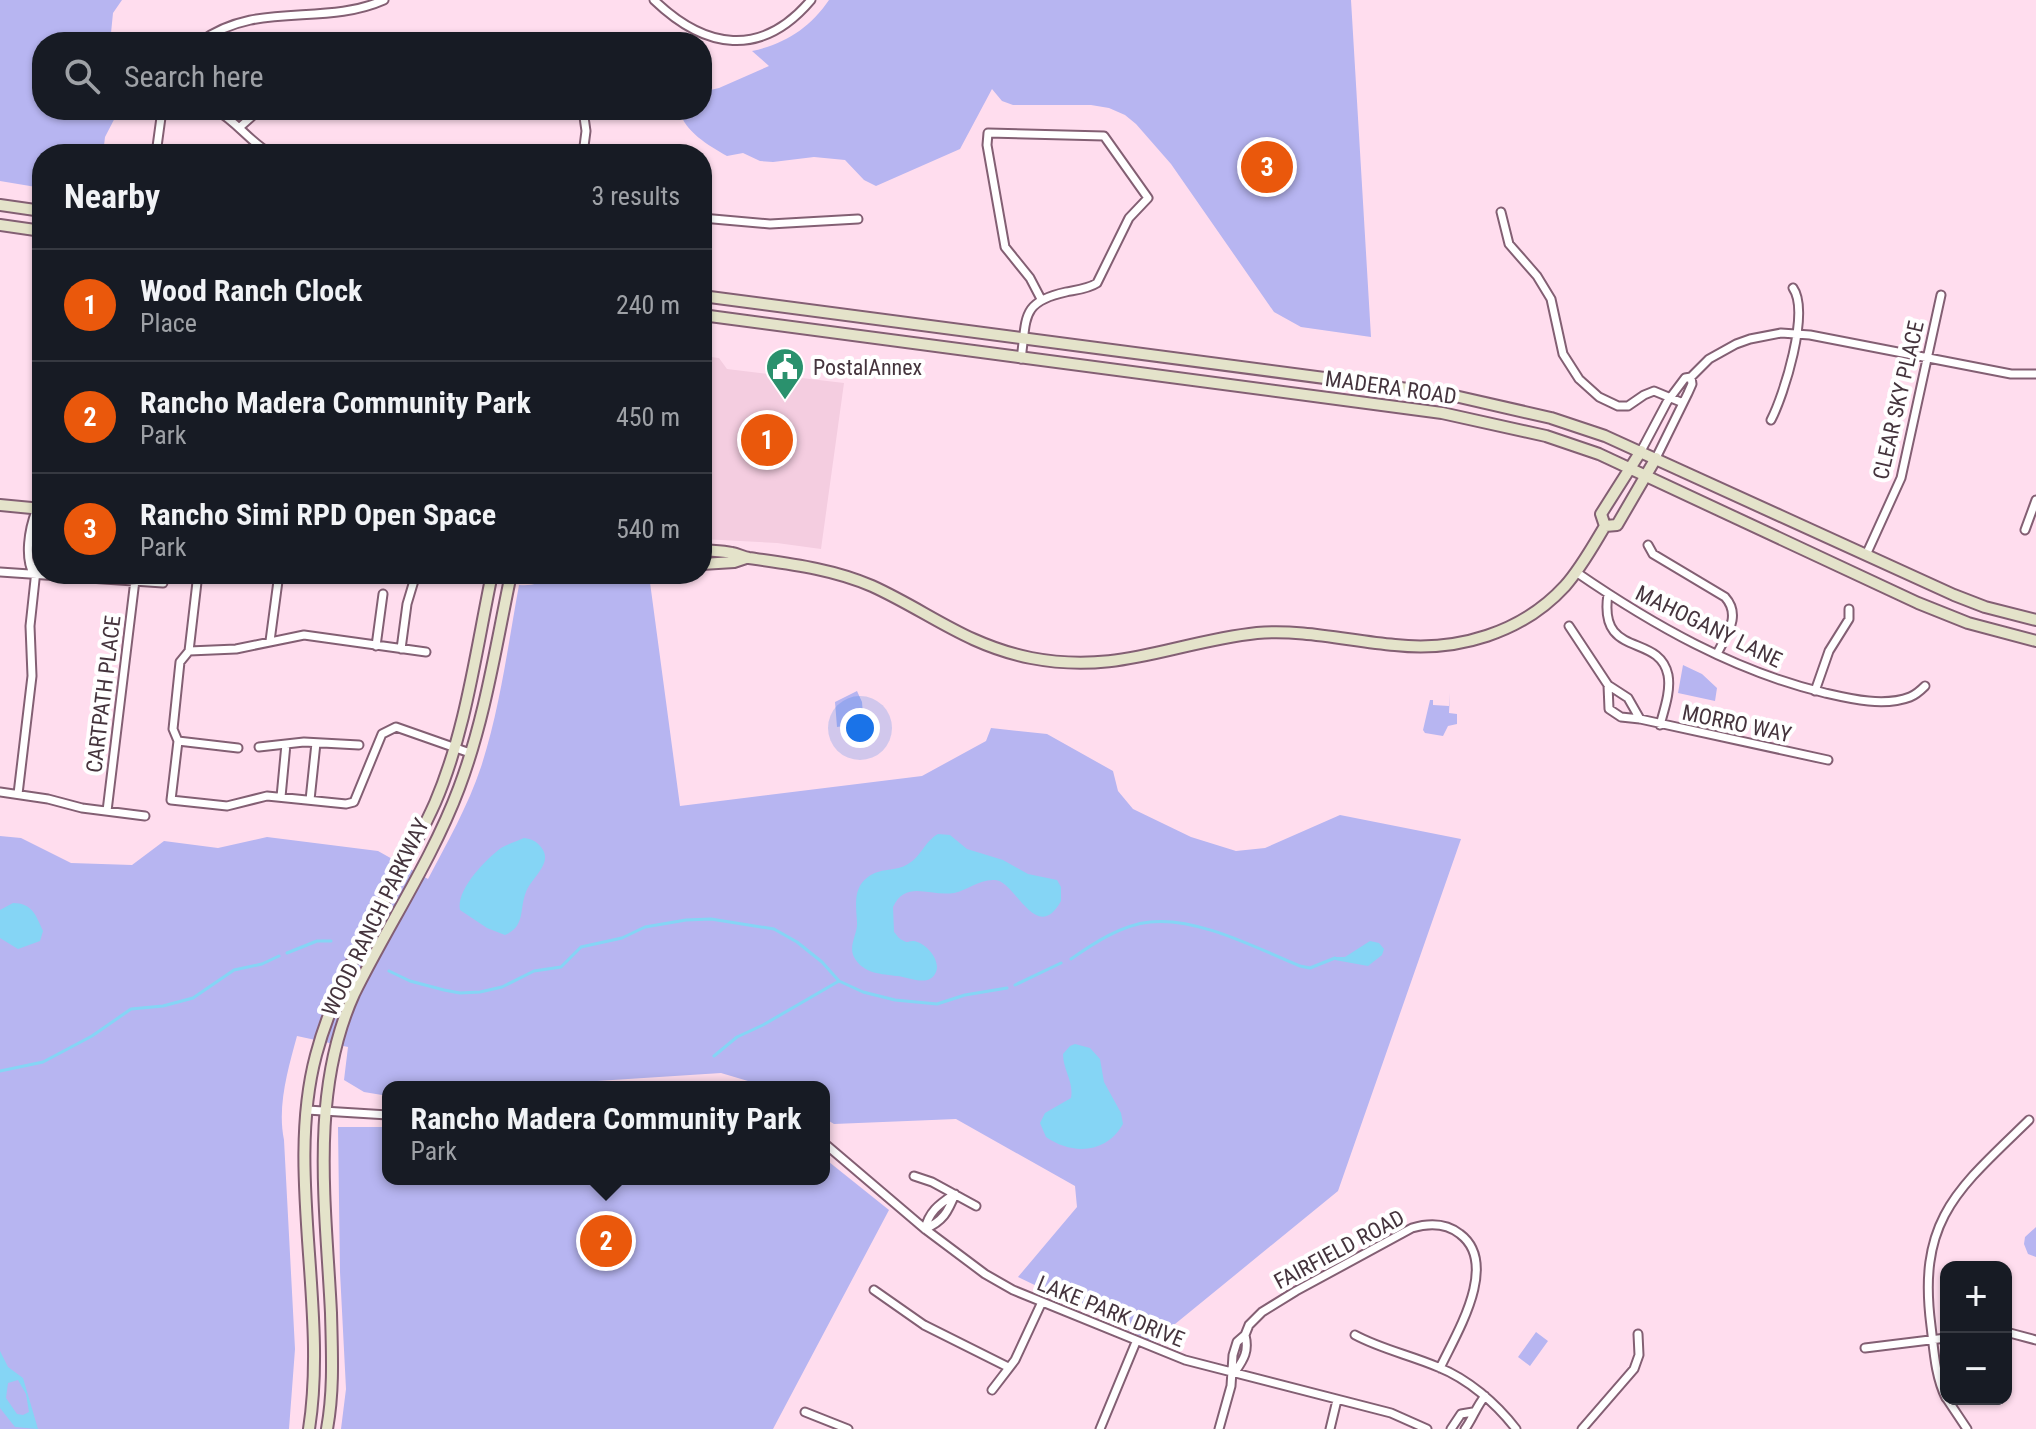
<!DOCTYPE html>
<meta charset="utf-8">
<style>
:root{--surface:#171b24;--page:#242831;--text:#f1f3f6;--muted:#9ea1a6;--line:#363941;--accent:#ea580c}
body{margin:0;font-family:"Roboto Condensed",sans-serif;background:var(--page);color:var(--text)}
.controls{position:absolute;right:24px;bottom:24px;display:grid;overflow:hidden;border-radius:16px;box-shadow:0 2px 6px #0004}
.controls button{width:72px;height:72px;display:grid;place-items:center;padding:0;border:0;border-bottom:2px solid var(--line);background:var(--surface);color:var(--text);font:40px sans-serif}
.you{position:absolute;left:860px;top:728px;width:28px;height:28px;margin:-20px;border:6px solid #fff;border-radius:50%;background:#1a73e8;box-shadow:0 0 0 12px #1a73e833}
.badge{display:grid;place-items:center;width:52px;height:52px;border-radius:50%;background:var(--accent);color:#fff;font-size:26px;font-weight:700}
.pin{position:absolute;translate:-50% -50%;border:4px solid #fff;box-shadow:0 2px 8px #0006}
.popup{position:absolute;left:382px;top:1081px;width:448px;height:104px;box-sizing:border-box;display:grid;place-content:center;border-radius:16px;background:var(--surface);filter:drop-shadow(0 2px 6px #0005);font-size:26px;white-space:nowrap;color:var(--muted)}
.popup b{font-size:30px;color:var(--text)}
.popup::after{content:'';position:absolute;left:50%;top:100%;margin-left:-16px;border:16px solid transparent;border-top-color:var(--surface)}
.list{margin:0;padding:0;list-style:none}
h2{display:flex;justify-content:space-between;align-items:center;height:104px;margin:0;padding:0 32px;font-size:34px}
h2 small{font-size:26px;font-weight:400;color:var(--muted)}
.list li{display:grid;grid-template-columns:52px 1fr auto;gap:24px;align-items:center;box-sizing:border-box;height:112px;padding:0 32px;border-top:2px solid var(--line)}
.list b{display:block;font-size:30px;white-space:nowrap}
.list p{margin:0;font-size:26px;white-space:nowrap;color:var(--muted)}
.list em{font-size:26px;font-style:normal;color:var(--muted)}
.icon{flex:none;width:44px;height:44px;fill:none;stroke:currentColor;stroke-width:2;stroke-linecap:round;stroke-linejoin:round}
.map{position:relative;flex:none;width:2036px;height:1429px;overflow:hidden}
.search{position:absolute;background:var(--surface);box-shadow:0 2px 6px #0004;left:32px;top:32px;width:680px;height:88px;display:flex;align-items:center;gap:20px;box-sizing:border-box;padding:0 28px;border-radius:32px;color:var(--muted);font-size:30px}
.panel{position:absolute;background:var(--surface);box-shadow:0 2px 6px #0004;left:32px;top:144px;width:680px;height:440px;border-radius:32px}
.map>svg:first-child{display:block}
.built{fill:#f4cde0}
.green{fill:#b7b5f1}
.water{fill:#85d5f5;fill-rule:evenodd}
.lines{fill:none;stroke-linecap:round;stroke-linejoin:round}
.stream{stroke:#85d5f5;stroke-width:3}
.street-casing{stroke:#835f73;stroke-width:11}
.secondary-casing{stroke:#835f73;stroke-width:14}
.street{stroke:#fff;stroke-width:7}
.secondary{stroke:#e4e3ca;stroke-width:10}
.labels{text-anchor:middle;stroke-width:8;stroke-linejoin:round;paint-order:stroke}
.poi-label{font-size:22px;fill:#45343d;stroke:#fff;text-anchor:start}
.street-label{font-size:22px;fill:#45343d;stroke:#fff}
</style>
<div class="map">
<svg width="2036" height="1429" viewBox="0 0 2036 1429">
<rect width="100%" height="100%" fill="#fde"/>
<!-- built -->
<path class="built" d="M702,356l17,2 8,11 117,14 -23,166 -44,-6 -75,-4z"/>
<!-- green -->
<path class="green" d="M0,0h122l-9,13 -2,20 9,9h-78v68h77l-14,27 -2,17h-61v34l-42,-7z
M829,0h522l20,337 -70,-10 -27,-15 -103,-148 -35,-40 -11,-9 -16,-7 -18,-3h-78l-11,-4 -10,-12 -32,60 -84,37 -12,-6 -19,-20 -31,-3 -41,5 -13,-1 -17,-8 -16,3c-19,-11 -42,-24 -48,-46h23v-18l17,-4 50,-22 -17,-15c33,-7 58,-23 77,-51z
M549,574l100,1 31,231 242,-30 64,-35 5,-13 56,6 66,37 5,20 15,18 58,28 45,14 29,-3 75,-33 121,24 -123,352 -185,151 -135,-65 59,-70 -2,-21 -119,-67 -122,5 -10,-6v-31h-56l-47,-14 -215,14h-118v9l-24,-4 -20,-12 4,-33 -51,-11c-9,33 -20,70 -13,104l11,209 -6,80h-289v-593l21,2 50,25 61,2 32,-24 54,7 49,-11 111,14 50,28c19,-36 40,-73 53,-112 19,-58 27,-122 38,-182 12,1 22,-1 30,-11z
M1683,665l19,9 15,14 -2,13 -37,-8z
M857,691l5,11 1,12 -14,2 1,9 -13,2 -2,-25z
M1450,693l-1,20 8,1v10l-9,2 -5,10 -18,-3 -2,-3 7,-30h3v5l16,1z
M338,1127h50v52h436v-21l65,52 -116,219h-432l5,-40 -6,-117z
M2036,1227v30l-8,-3 -4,-10 1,-7z
M1536,1332l12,9 -18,25 -12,-9z"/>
<!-- water -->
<path class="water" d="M938,834l12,1 17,14 36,11 25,14 29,6 4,7v14c-25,45 -46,-21 -66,-21 -16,-1 -27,10 -41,13 -24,4 -48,-14 -61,14l1,25c3,3 4,6 8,8 8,4 4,1 12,1 12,2 27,19 22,31 -7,16 -27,5 -39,4 -15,-2 -34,-2 -43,-19 -6,-12 4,-23 3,-35 -1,-17 -4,-34 11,-45 13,-10 28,-5 40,-13 13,-7 16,-22 30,-30z
M524,838c8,1 12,3 17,9 13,16 -9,30 -15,45 -7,17 0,34 -21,43l-18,-7 -27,-18c-4,-20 25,-50 41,-62 7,-4 16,-7 23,-10z
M13,903c19,0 23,12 30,28l-3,10 -22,8 -18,-11v-28z
M1370,941l9,2 5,6 -2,6 -14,11 -33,-6v-3h10z
M1075,1044l15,4 10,11 4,23 17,31 2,11c-17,30 -51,31 -77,13l-6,-14 5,-10 26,-15c3,-16 -8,-28 -8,-44l7,-8z
M0,1351l8,16 15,11 15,51 -23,-2 -15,-19zM18,1380l8,14 3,18 -6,3 -6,-1 -11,-16 2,-15z"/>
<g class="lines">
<!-- stream -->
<path class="stream" d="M287,953l30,-12h14
M1071,959c23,-16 50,-34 79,-37 48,-5 106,26 150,44l10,2 25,-10
M389,971l21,10 34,9 16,3 20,-1 22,-5 32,-16 27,-4 20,-20 41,-9 23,-11 41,-7 25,-1 63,10 23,13 25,20 17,19 24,11 32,8 42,4 28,-9 42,-7
M1015,985l46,-22
M714,1056l23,-19 26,-12 76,-44
M0,1071l43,-9 49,-26 39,-27 32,-3 30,-8 41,-28 28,-6 17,-8"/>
<defs>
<path id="street" d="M654,0c51,49 107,59 157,0
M200,42c57,-42 123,-15 184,-42
M523,42l25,-3 9,3
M216,110c21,12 34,32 55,44
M240,127l19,-17
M156,154l6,-44
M583,154l3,-23 -3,-21
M1501,212l8,32 28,32 14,23 12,55 16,25 20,18 19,9h10l16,-11 10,-4 29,12
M702,218l68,6 88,-5
M1021,359c6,-41 -1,-57 45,-67 10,-2 22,-3 31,-9l32,-65 19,-20 -44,-62 -116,-3 -1,12 18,102 25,31 11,21
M1771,420c13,-25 39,-108 22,-132
M1641,451l26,-49 18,-24 6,-1 18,-18 27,-15 14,-5 31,-6 29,2 201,39h25
M1656,458l32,-65 4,-9 -1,-7
M2025,530l11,-30
M1648,545l5,9 72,43c17,19 1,38 -8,57
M1866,555l35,-77 40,-183
M0,572l163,11
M1576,572c77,53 158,99 249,121 26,6 59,14 85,4 5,-2 11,-7 15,-11
M195,574l2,8 -8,69 -9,11 -7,67 5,12 60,7
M34,575c-10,-17 -5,-46 2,-64
M1608,594c-10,66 51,38 60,81 3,16 -4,35 -8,50
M1569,626l39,59 20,13 12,21
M270,641l8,-60
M376,646l7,-52
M401,649l6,-45 9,-30
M189,651l47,-2 68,-14 122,17
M1608,685l1,24 12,8 19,2 188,41
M1815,691l14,-40 20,-32v-10
M178,741l-7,59 56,6 40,-10 79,8 8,-2 28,-68 14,-7 74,26
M259,747l45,-5 55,3
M0,792l48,7 34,9 63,8
M18,794l14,-118 -2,-50 11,-102 -4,-15
M281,797l5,-53
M310,800l6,-57
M107,811l28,-231
M307,1110l81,5
M824,1143l101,86 60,45 28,16 172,70 206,53 36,16
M914,1176l18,6 44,24
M925,1229c18,-8 23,-17 30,-35
M925,1229c4,-17 13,-24 28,-34
M874,1290l50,35 84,42
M2006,1332l30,8
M1355,1335c26,14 55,20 83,32 30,12 58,36 78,62
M1865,1348l81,-10
M1235,1372c9,-13 14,-21 10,-37
M992,1390l23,-30 26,-56
M1946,1398c-11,-22 -12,-48 -15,-72 -14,-107 27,-137 98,-206
M1947,1399l20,30
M805,1412l43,17
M1100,1429l36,-87
M1219,1429l12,-43 2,-31 4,-13 8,-7 4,-10 13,-13 34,-21 116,-63c17,-5 34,-5 48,6 40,30 -4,100 -20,134
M1330,1429l7,-29
M1451,1429l10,-15 12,-2
M1465,1429c8,-11 11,-22 20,-33
M1582,1429l52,-60 5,-14 -1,-21"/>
<path id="secondary" d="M0,205l42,6
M0,225l42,6
M702,296l744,98 105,24 54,18 349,159 31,12 51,13
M702,315l740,98 104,23 53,18 319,149 50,20 68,18
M0,505l42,4
M1605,526l12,-1 39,-67
M1605,526l-4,-12 40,-63
M702,550c10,1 21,1 30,3 6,1 11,4 17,5 42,6 84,11 123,28 57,26 94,59 159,72 88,17 143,-16 226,-25 46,-4 92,8 138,12 62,7 127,-12 170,-59 16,-18 28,-40 40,-60
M702,564l32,-2 12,-4
M309,1429c19,-121 -24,-258 7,-374 24,-91 81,-167 119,-252 31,-72 41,-153 57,-229
M327,1429c7,-39 5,-76 4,-116 -5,-105 -22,-220 23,-319 34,-69 78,-134 105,-206 26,-69 37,-143 52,-214"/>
</defs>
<!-- street casing -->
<use href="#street" class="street-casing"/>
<!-- secondary casing -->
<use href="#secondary" class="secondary-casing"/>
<!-- street -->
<use href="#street" class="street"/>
<!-- secondary -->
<use href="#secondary" class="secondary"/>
</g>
<!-- icons -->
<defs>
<symbol id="civic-pin" viewBox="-11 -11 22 30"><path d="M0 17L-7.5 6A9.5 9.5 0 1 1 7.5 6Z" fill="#2a916d" stroke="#fff"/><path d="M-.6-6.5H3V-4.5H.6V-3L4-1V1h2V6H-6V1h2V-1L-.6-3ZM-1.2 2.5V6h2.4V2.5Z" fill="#fff"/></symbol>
</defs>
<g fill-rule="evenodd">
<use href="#civic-pin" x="763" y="345" width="44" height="60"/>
</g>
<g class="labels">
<!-- poi labels -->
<g class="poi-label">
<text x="813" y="375">PostalAnnex</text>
</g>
<!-- street labels -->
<g class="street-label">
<text transform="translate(1391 387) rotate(8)" y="8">MADERA ROAD</text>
<text transform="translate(1898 400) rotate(-77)" y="8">CLEAR SKY PLACE</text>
<text transform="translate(1709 626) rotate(26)" y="8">MAHOGANY LANE</text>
<text transform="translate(103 694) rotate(-83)" y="8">CARTPATH PLACE</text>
<text transform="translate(1737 723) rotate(12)" y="8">MORRO WAY</text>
<text transform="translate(375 917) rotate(-64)" y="8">WOOD RANCH PARKWAY</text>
<text transform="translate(1339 1249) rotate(-28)" y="8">FAIRFIELD ROAD</text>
<text transform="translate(1111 1311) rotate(22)" y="8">LAKE PARK DRIVE</text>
</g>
</g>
</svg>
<div class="controls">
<button>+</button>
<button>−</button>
</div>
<div class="you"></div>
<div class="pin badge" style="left:767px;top:440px">1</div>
<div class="pin badge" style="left:606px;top:1241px">2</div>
<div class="popup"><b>Rancho Madera Community Park</b>Park</div>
<div class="pin badge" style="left:1267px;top:167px">3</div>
<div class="search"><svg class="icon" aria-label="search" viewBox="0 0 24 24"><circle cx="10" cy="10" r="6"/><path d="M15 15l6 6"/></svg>Search here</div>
<section class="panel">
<h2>Nearby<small>3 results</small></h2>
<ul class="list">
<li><span class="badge">1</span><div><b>Wood Ranch Clock</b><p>Place</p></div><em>240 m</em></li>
<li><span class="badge">2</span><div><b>Rancho Madera Community Park</b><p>Park</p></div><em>450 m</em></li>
<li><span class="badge">3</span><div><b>Rancho Simi RPD Open Space</b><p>Park</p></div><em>540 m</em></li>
</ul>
</section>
</div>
